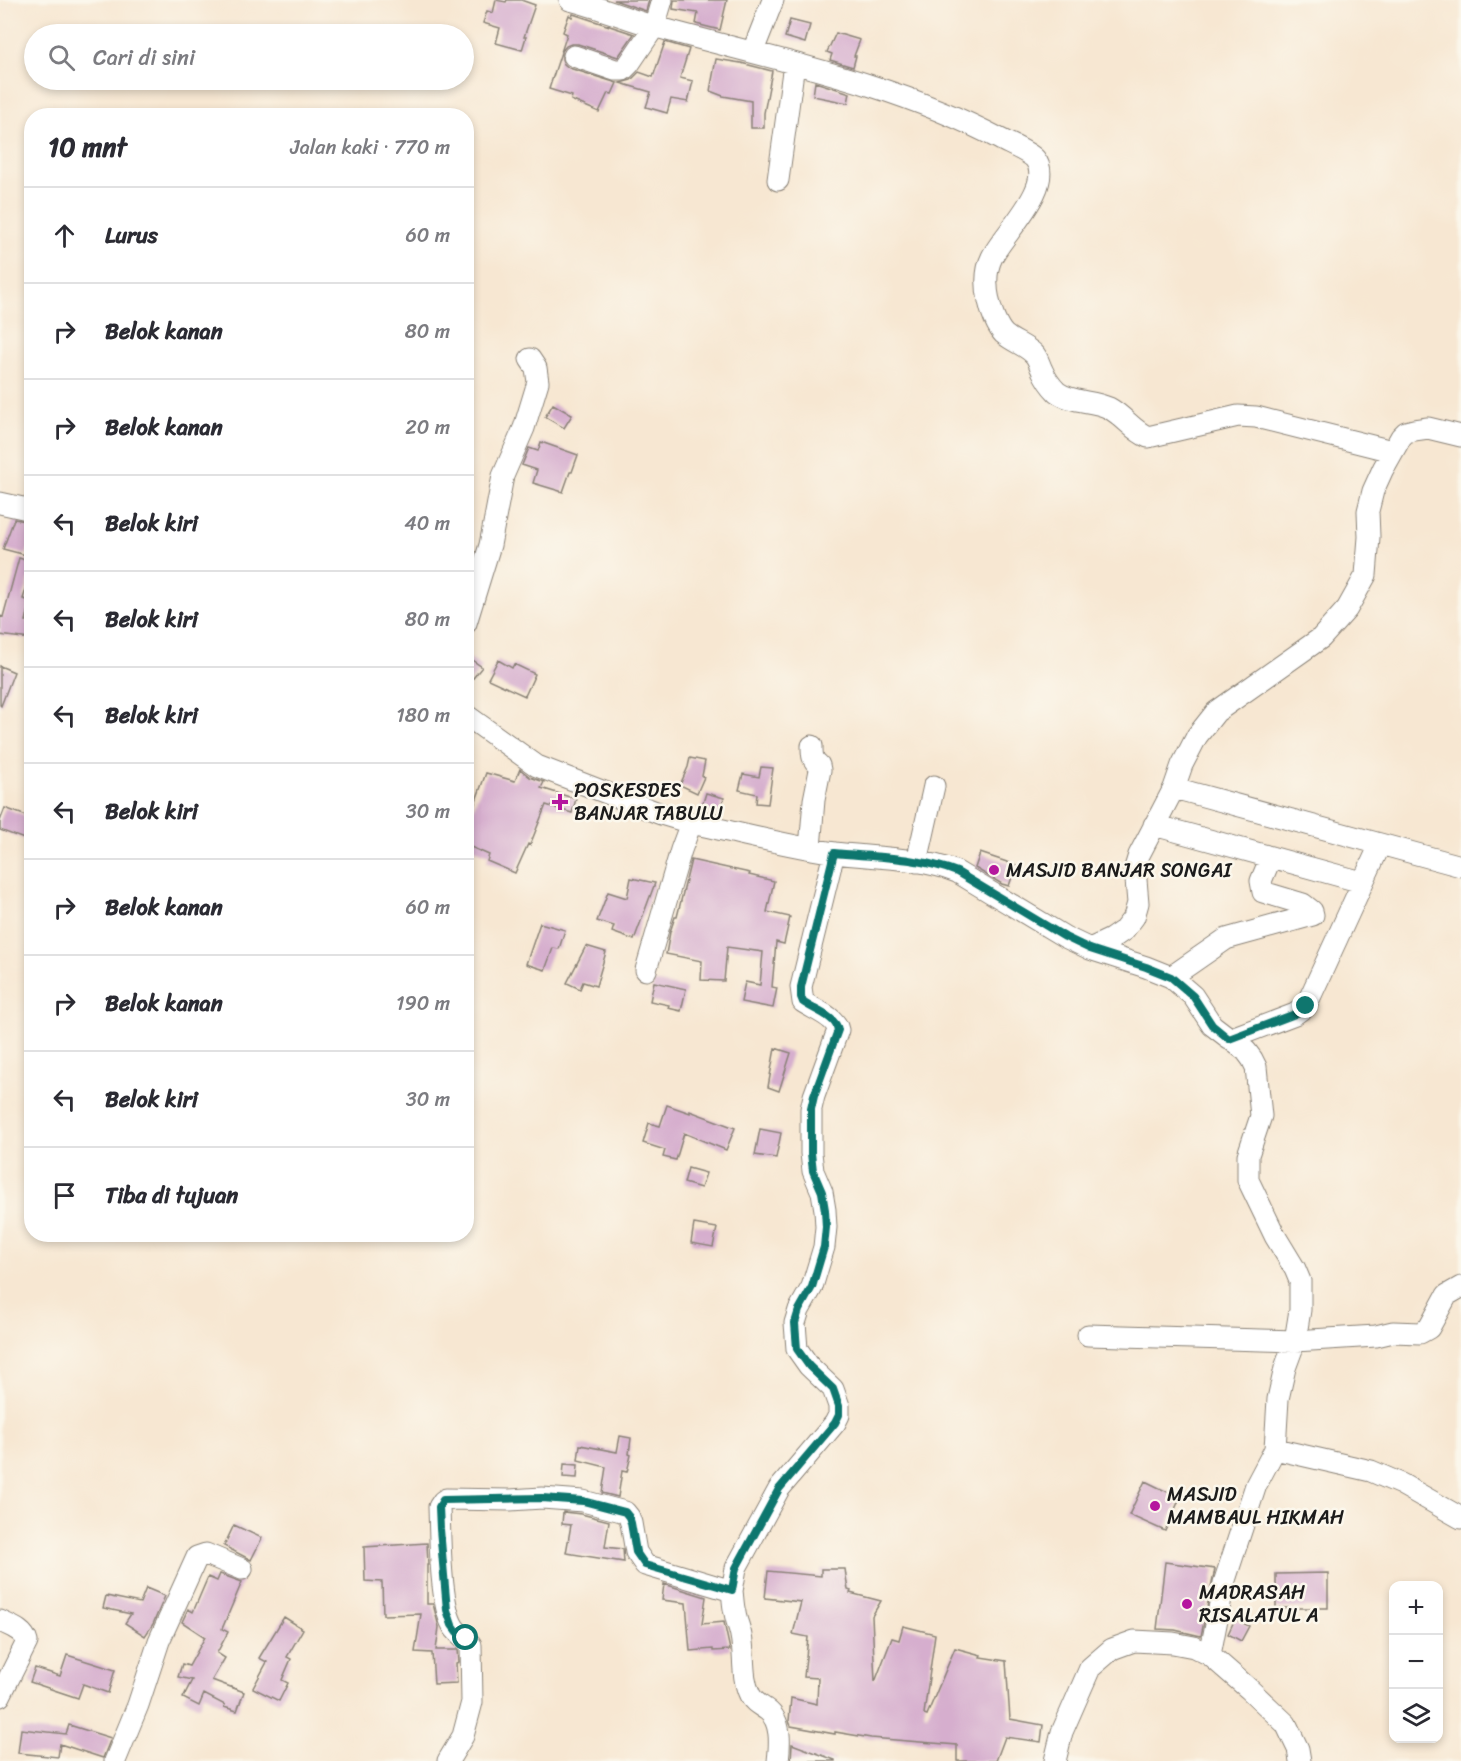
<!DOCTYPE html>
<html lang="id">
<meta charset="utf-8">
<style>
:root{--surface:#fff;--page:#f7f7f7;--text:#2b2b33;--muted:#7c7c81;--line:#e1e1e2}
body{margin:0;font-family:Sriracha,sans-serif;background:var(--page);color:var(--text)}
.controls{position:absolute;right:18px;bottom:18px;display:grid;overflow:hidden;border-radius:12px;box-shadow:0 3px 9px #0003}
.controls button{width:54px;height:54px;display:grid;place-items:center;padding:0;border:0;border-bottom:2px solid var(--line);background:var(--surface);color:var(--text);font:30px sans-serif}
.stop{position:absolute;width:18px;height:18px;margin:-14px;border:4px solid #0f766e;border-radius:50%;background:#fff}
.stop.end{background:#0f766e;border-color:#fff;box-shadow:0 2px 6px #0008}
.list{margin:0;padding:0;list-style:none}
h2{display:flex;justify-content:space-between;align-items:center;height:78px;margin:0;padding:0 24px;font-size:26px}
h2 small{font-size:20px;font-weight:400;color:var(--muted)}
.list li{display:grid;grid-template-columns:39px 1fr auto;gap:18px;align-items:center;box-sizing:border-box;height:96px;padding:0 24px;border-top:2px solid var(--line)}
.list b{display:block;font-size:22px;white-space:nowrap}
.list em{font-size:20px;font-style:normal;color:var(--muted)}
.icon{flex:none;width:33px;height:33px;fill:none;stroke:currentColor;stroke-width:2;stroke-linecap:round;stroke-linejoin:round}
.map{position:relative;flex:none;width:1461px;height:1761px;overflow:hidden}
.search{position:absolute;background:var(--surface);box-shadow:0 3px 9px #0003;left:24px;top:24px;width:450px;height:66px;display:flex;align-items:center;gap:15px;box-sizing:border-box;padding:0 21px;border-radius:33px;color:var(--muted);font-size:22px}
.panel{position:absolute;background:var(--surface);box-shadow:0 3px 9px #0003;left:24px;top:108px;width:450px;height:1134px;border-radius:24px}
.map>svg:first-child{display:block}
.building{fill:#d6aece}
.lines{fill:none;stroke-linecap:round;stroke-linejoin:round}
.minor-casing{stroke:#8a8277;stroke-width:23}
.minor{stroke:#fff;stroke-width:21}
.route{stroke:#0f766e;stroke-width:8}
.poi-dot{fill:#b5179e;stroke:#fbf7ec;stroke-width:2}
.labels{text-anchor:middle;stroke-width:5;stroke-linejoin:round;paint-order:stroke}
.poi-label{font-size:20px;fill:#1c1c1c;stroke:#fbf7ec;text-anchor:start}
</style>
<div class="map">
<svg width="1461" height="1761" viewBox="0 0 1461 1761">
<rect width="100%" height="100%" fill="#fbf7ec"/>
<filter id="ink" filterUnits="userSpaceOnUse"><feTurbulence type="fractalNoise" baseFrequency=".0167" numOctaves="2"/><feDisplacementMap in="SourceGraphic" scale="12" xChannelSelector="R" yChannelSelector="G"/><feConvolveMatrix kernelMatrix="1 2 1 2 8 2 1 2 1" color-interpolation-filters="sRGB"/></filter>
<filter id="wash" filterUnits="userSpaceOnUse"><feTurbulence type="fractalNoise" baseFrequency=".008" numOctaves="4" result="noise"/><feDisplacementMap in="SourceGraphic" scale="24" xChannelSelector="R" yChannelSelector="G"/><feGaussianBlur stdDeviation="1.35" result="paint"/><feColorMatrix in="noise" values="0 0 0 0 0 0 0 0 0 0 0 0 0 0 0 0 0 1.4 0 .05"/><feComposite in="paint" operator="in"/></filter>
<g filter="url(#wash)">
<rect width="100%" height="100%" fill="#f7e7d2"/>
<g id="blocks">
<!-- building -->
<path class="building" d="M496,0l10,2 1,-2h14l14,5 -11,32h2l-4,13 -26,-7 4,-15 -17,-5 4,-12 6,2z
M614,0h35l-3,11z
M674,0h53l-7,30 -24,-6 2,-11 -25,-4z
M573,14l61,20 -16,23 -40,-13h-7l-5,2 -4,5v8l2,5 5,4 48,15 -5,11 -4,-1 -9,19 -28,-12 1,-4 -23,-7 18,-55 -4,-2 6,-17 3,2z
M790,20l20,5 -5,18 -20,-6z
M836,33l24,7 -6,16h2l-3,11 -23,-7 2,-6 -5,-2z
M665,42l24,7 -9,29 13,3 -5,21 -17,-3 -4,14 -21,-6 5,-15 -31,-9 11,-3 8,-8 14,5z
M716,59l25,4 31,8 -8,42v15h-13v-27l-28,-5 -13,-5z
M815,82l35,11 -2,10 -35,-7z
M553,404l19,11 -8,13 -19,-11z
M541,442l37,13 -6,17h-2l-7,20 -30,-9 4,-13 -15,-5 7,-17 9,3z
M14,519l18,3v18l-6,15 -23,-6z
M19,558l13,4v8l-9,29 8,2 -5,20h6l-2,18 -30,-4v-19l3,1z
M466,656l16,11 -16,20z
M498,660l14,8 2,-4 21,10 -10,22 -37,-17z
M0,666l14,6 -13,34 -1,-1z
M690,758l15,3 -3,15 2,1 -7,16 -17,-8 8,-18z
M761,767l12,1 -5,36 -12,-1 1,-9 -18,-4 4,-16 16,3z
M520,769l10,8 14,5 -3,6 35,11 -4,14 -26,-8 -16,40 -2,-1 -13,29 -28,-12 2,-6 -23,-10v-17l20,-55 29,8z
M706,793l18,5 -5,16 -18,-5z
M5,808l27,10v24l-32,-12v-9z
M980,853l36,12 -7,21 -7,-2 -27,-16z
M691,860l59,13 -1,2 25,6 -7,31 23,5 -6,27 -8,-2 -4,45 5,1 -4,20 -32,-6 4,-20 15,3 3,-33 -36,-5 -3,34 -23,-1 1,-19 -36,-7 4,-22 5,-15h2z
M631,878l24,5 -21,57 -22,-8 2,-6 -17,-5 11,-29 19,6z
M540,923l25,7 -6,19 -6,-1 -8,22 -19,-6z
M586,946l20,6 -10,34 -13,-4 -3,7 -13,-6z
M654,982l32,7 -5,22 -13,-3 1,-3 -19,-4z
M775,1048l16,5 -12,38 -11,-4z
M667,1105l23,8v-2l45,17 -9,22 -42,-17 -8,27 -13,-3 2,-7 -22,-7 6,-20 11,3z
M760,1129l21,4 -5,25 -21,-3z
M688,1168l18,5 -5,15 -17,-5z
M694,1224l23,4 -4,19 -22,-4z
M620,1436l11,2 -2,16 2,1 -4,17 -5,-1 -4,26 -16,-4 4,-26 -28,-7 2,-15 37,7z
M564,1464l14,1 -1,13 -14,-1z
M1145,1481l35,17 -15,33 -36,-16z
M563,1512l18,2 28,7 -4,26 18,2 1,13 -58,-9 5,-28 -9,-1z
M234,1525l28,13 -11,22 -27,-14z
M427,1543l1,22h-1v39h6l6,23 -3,23h22l1,12 -3,1 1,20 -23,1 -2,-31 -17,-1 6,-38 -38,1 -1,-33 -17,-1 -1,-34z
M1165,1562l50,7 -14,67 -26,-6 -18,-1z
M821,1569h24l3,21 3,1 -1,2 31,8 -9,15 3,66 17,-44 7,2 4,-14 32,8 -11,80 3,1 28,-67 26,7 -1,2 26,4 4,58 33,6 -2,17 -36,-5 -9,24h-39v-16l-86,-7 -36,-6v2l-44,-8 -2,-5 2,-23 26,6 1,-26 -14,-1 4,-40 -15,-3 8,-32 -36,-4 3,-27 53,5z
M1328,1573v35h-52v-34z
M220,1574l22,8 -20,47 6,3 -11,21 8,5 -13,22 32,12 -7,19 -13,-4 1,-2 -21,-11 -5,12 -16,-8 9,-18 -14,-3 4,-13 7,2 16,-29 -23,-15 6,-13 5,3 15,-35 9,4z
M664,1584l42,13 -4,27 22,-2 6,28 -17,1v-2l-23,2 -4,-48 -24,-3z
M146,1588l19,8 -12,28 -8,12 -20,-13 6,-9 -28,-6 3,-12 34,7z
M284,1617l19,12 -16,28 4,2 -9,21 6,3 -9,18 -26,-13 14,-26 -8,-4z
M1235,1619l14,7 -8,15 -13,-7z
M67,1655l48,15 -7,23 -25,-9 -5,14 -48,-16 5,-14 25,8z
M69,1725l42,13 -8,20 -43,-14 -2,13 -40,-4 3,-24 45,5z
M792,1744l43,16v1h-44z"/>
</g>
</g>
<g filter="url(#ink)">
<use href="#blocks" fill-opacity="0" stroke="#8a8277" stroke-width="1.5"/>
<g class="lines">
<defs>
<path id="minor" d="M570,0c29,7 57,19 86,27 116,32 237,55 344,112 9,5 29,13 35,20 21,26 -32,75 -43,98 -7,14 -6,30 -3,44 2,10 8,26 15,33 9,8 21,11 30,20 4,4 5,10 8,16 3,7 9,16 15,22 15,11 35,8 52,16 15,8 24,23 39,29l90,-21 18,1 136,34
M753,51l20,-51
M574,56l41,14h8l6,-6 25,-37 8,-27
M778,180l16,-116
M0,503l32,7
M466,623l24,-78 13,-69 21,-48 14,-46 -2,-14 -6,-9
M466,715l71,51 124,48 30,9
M1174,788l287,78
M1154,825l208,57
M810,848l4,-48 6,-30 -1,-5c-7,-5 -7,-10 -7,-19
M917,862l17,-76
M1090,949l21,-10 13,-9 10,-13 4,-14 -3,-35 4,-13 35,-67 8,-23 15,-29 19,-24 105,-74 26,-29 19,-34 3,-38 -1,-26 5,-20 10,-22 18,-32 5,-5 8,-2 14,-2 33,8
M646,970l35,-120 10,-27c48,10 96,23 144,30 41,5 84,4 122,19l108,65 25,12 56,18 25,10 22,19 19,29 34,26 6,8 4,8 5,49 -13,39v25l27,56 20,33 5,12v29l-5,31 -10,27 -7,31 -3,50 -19,36 -32,98 -14,72
M1171,977l55,-38 87,-24 -1,-4 -9,-7 -40,-12 -2,-11 10,-24
M1229,1039l66,-25 11,-8 74,-161
M1088,1335l207,6 81,-5 17,-4 27,1 9,-5 18,-33 14,-8
M1275,1449l96,22 30,13 60,34
M732,1591l4,-23 43,-79 56,-66 4,-8v-9l-6,-17 -24,-23 -12,-17 -2,-26 4,-13 13,-23 12,-40 2,-20 -1,-17 -3,-18 -9,-21 -2,-18v-44l3,-13 24,-66c-2,-13 -25,-21 -35,-28l-2,-15 33,-134
M0,1621c10,5 24,9 27,21l-27,54
M115,1761l23,-56 21,-64 38,-84 9,-3 36,15
M448,1761l15,-25 9,-34 -1,-57c-6,-8 -15,-12 -19,-21 -12,-23 -12,-89 -13,-117l4,-6 3,-2 64,1 32,-2 41,3 42,11 4,5 2,6 5,29 9,13 87,26c1,7 1,15 3,22 1,8 5,15 6,23 4,18 0,41 9,59 4,8 10,10 17,15 15,11 13,34 11,51
M1055,1761l7,-29 28,-64 22,-19 22,-8 39,2 21,4 16,8 39,34 37,35 12,25 2,12"/>
</defs>
<!-- minor casing -->
<use href="#minor" class="minor-casing"/>
<!-- minor -->
<use href="#minor" class="minor"/>
</g>
</g>
<g class="lines" filter="url(#ink)">
<!-- route -->
<path class="route" d="M466,1638l-9,-6 -5,-7 -5,-15 -7,-81 -1,-22 4,-7 99,-2 41,3 42,11 4,5 2,6 5,29 9,13 87,25 4,-22 43,-79 56,-66 4,-8v-9l-6,-17 -24,-23 -12,-17 -2,-26 4,-13 13,-23 12,-40 2,-20 -1,-17 -3,-18 -9,-21 -2,-18v-44l3,-13 24,-66c-2,-14 -25,-20 -35,-28l-2,-5v-10l33,-134c41,4 85,4 123,19l108,65 25,12 56,18 25,10 22,19 19,29 17,14 66,-25 6,-3 5,-5"/>
</g>
<!-- markers -->
<g class="poi-dot">
<path d="M557 793h6v6h6v6h-6v6h-6v-6h-6v-6h6z"/>
<circle cx="994" cy="870" r="6"/>
<circle cx="1155" cy="1506" r="6"/>
<circle cx="1187" cy="1604" r="6"/>
</g>
<g class="labels">
<!-- poi labels -->
<g class="poi-label">
<text x="574" y="797">POSKESDES<tspan x="574" dy="23">BANJAR TABULU</tspan></text>
<text x="1006" y="877">MASJID BANJAR SONGAI</text>
<text x="1167" y="1501">MASJID<tspan x="1167" dy="23">MAMBAUL HIKMAH</tspan></text>
<text x="1199" y="1599">MADRASAH<tspan x="1199" dy="23">RISALATUL A</tspan></text>
</g>
</g>
</svg>
<div class="controls">
<button>+</button>
<button>−</button>
<button><svg class="icon" aria-label="layers" viewBox="0 0 24 24"><path d="M12 4l9 5-9 5-9-5zM3 14l9 5 9-5"/></svg></button>
</div>
<div class="stop" style="left:466px;top:1638px"></div>
<div class="stop end" style="left:1306px;top:1006px"></div>
<div class="search"><svg class="icon" aria-label="search" viewBox="0 0 24 24"><circle cx="10" cy="10" r="6"/><path d="M15 15l6 6"/></svg>Cari di sini</div>
<section class="panel">
<h2>10 mnt<small>Jalan kaki · 770 m</small></h2>
<ul class="list">
<li><svg class="icon" aria-label="ahead" viewBox="0 0 24 24"><path d="M12 20V5M6 11l6-6 6 6"/></svg><div><b>Lurus</b></div><em>60 m</em></li>
<li><svg class="icon" aria-label="right" viewBox="0 0 24 24"><path d="M7 20v-9h11M14 6l5 5-5 5"/></svg><div><b>Belok kanan</b></div><em>80 m</em></li>
<li><svg class="icon" aria-label="right" viewBox="0 0 24 24"><path d="M7 20v-9h11M14 6l5 5-5 5"/></svg><div><b>Belok kanan</b></div><em>20 m</em></li>
<li><svg class="icon" aria-label="left" viewBox="0 0 24 24"><path d="M17 20v-9H6M10 6l-5 5 5 5"/></svg><div><b>Belok kiri</b></div><em>40 m</em></li>
<li><svg class="icon" aria-label="left" viewBox="0 0 24 24"><path d="M17 20v-9H6M10 6l-5 5 5 5"/></svg><div><b>Belok kiri</b></div><em>80 m</em></li>
<li><svg class="icon" aria-label="left" viewBox="0 0 24 24"><path d="M17 20v-9H6M10 6l-5 5 5 5"/></svg><div><b>Belok kiri</b></div><em>180 m</em></li>
<li><svg class="icon" aria-label="left" viewBox="0 0 24 24"><path d="M17 20v-9H6M10 6l-5 5 5 5"/></svg><div><b>Belok kiri</b></div><em>30 m</em></li>
<li><svg class="icon" aria-label="right" viewBox="0 0 24 24"><path d="M7 20v-9h11M14 6l5 5-5 5"/></svg><div><b>Belok kanan</b></div><em>60 m</em></li>
<li><svg class="icon" aria-label="right" viewBox="0 0 24 24"><path d="M7 20v-9h11M14 6l5 5-5 5"/></svg><div><b>Belok kanan</b></div><em>190 m</em></li>
<li><svg class="icon" aria-label="left" viewBox="0 0 24 24"><path d="M17 20v-9H6M10 6l-5 5 5 5"/></svg><div><b>Belok kiri</b></div><em>30 m</em></li>
<li><svg class="icon" aria-label="arrive" viewBox="0 0 24 24"><path d="M6 21V4h12l-3 4 3 4H6"/></svg><div><b>Tiba di tujuan</b></div></li>
</ul>
</section>
</div>
